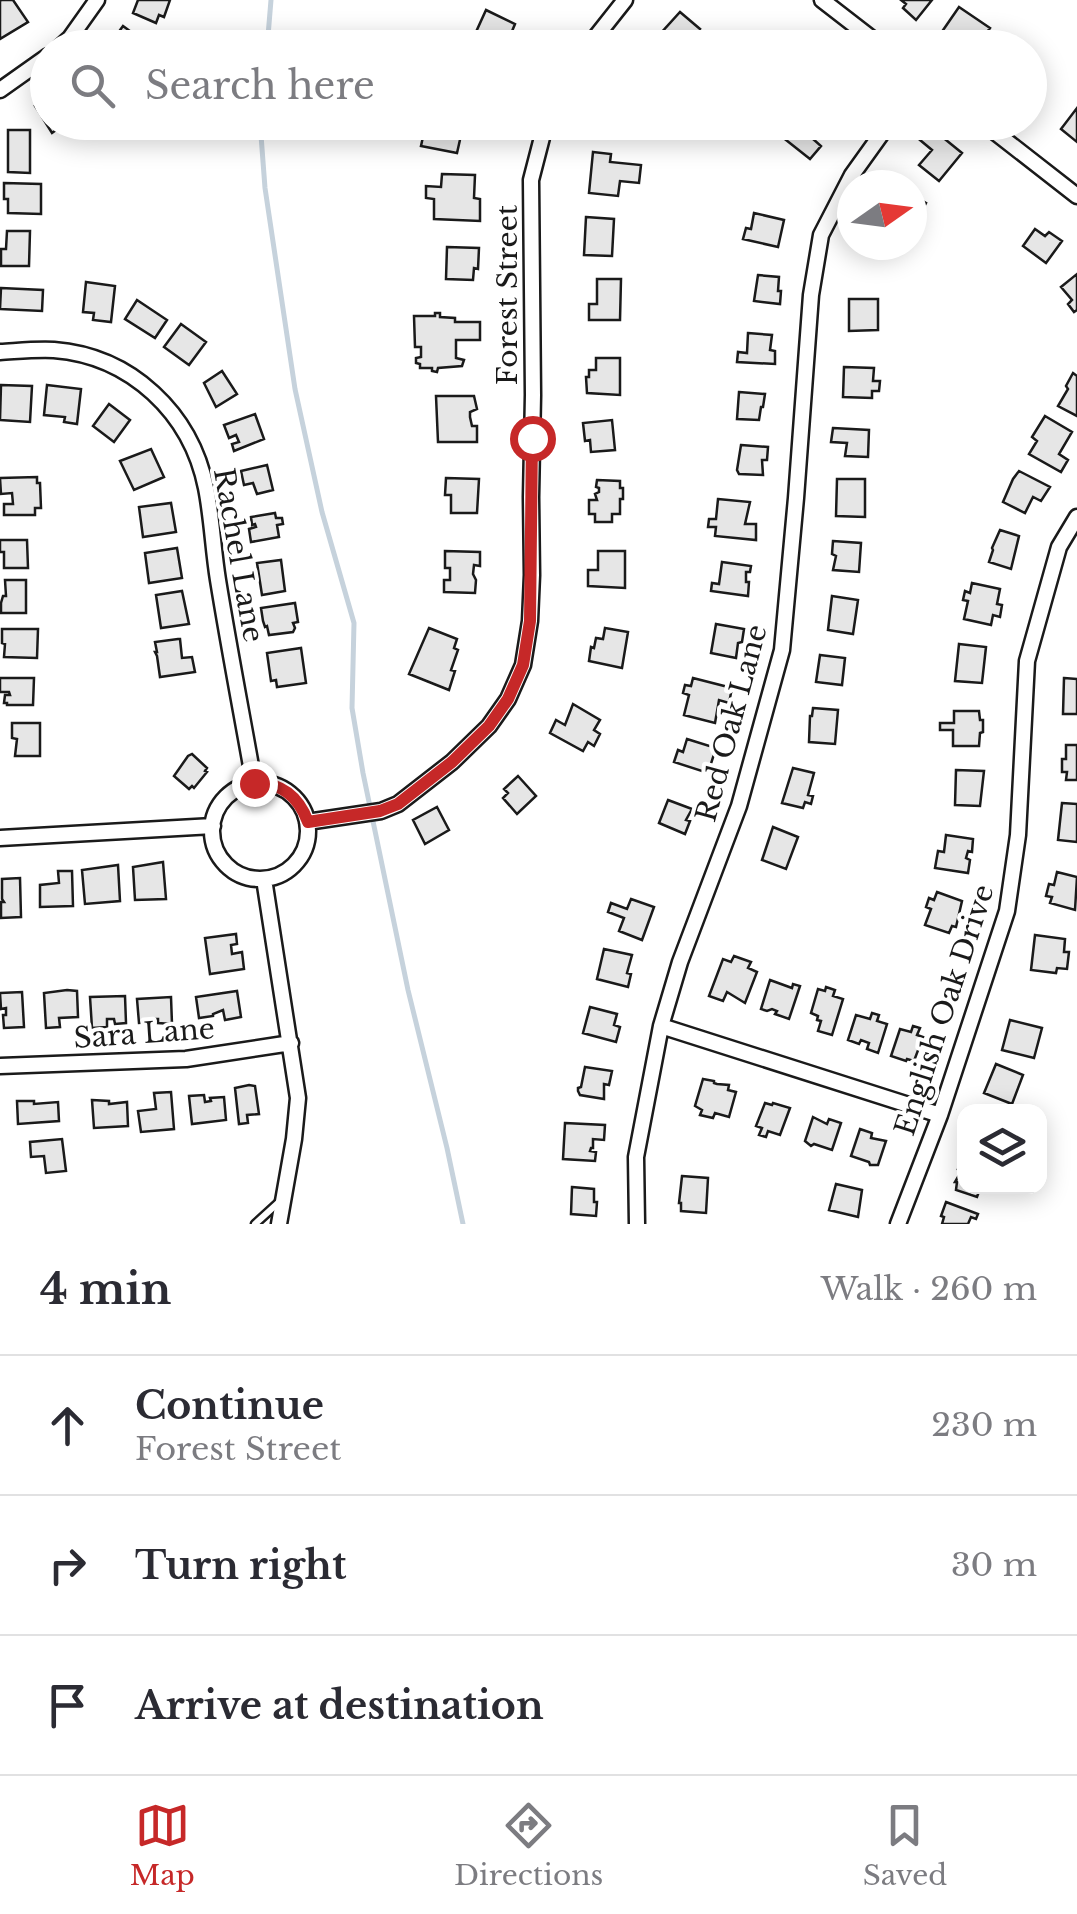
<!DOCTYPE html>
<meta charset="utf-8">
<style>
:root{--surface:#fff;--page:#f2f2f3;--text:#2b2b33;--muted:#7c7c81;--line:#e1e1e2;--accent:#c62828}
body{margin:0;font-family:"Libre Baskerville",serif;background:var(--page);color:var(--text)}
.controls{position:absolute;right:30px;bottom:30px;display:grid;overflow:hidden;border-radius:20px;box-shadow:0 5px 25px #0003}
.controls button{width:90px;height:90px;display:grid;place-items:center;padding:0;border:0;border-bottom:2px solid var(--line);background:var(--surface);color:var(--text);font:50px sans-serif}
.compass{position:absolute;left:837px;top:170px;width:90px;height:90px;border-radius:50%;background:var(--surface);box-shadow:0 5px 25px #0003;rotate:76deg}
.stop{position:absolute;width:30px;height:30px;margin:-22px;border:8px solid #c62828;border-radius:50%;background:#fff}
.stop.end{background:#c62828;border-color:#fff;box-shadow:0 2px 10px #0008}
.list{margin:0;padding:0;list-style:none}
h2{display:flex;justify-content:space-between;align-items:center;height:130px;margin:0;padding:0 40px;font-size:42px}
h2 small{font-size:32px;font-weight:400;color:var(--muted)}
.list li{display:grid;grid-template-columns:65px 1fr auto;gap:30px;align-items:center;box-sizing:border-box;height:140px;padding:0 40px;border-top:2px solid var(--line)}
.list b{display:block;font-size:38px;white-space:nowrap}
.list p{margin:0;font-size:32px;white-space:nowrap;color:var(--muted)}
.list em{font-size:32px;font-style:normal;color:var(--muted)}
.icon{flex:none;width:55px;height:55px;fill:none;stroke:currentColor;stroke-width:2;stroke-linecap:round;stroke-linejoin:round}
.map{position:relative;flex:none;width:1077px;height:1224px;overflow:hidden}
.search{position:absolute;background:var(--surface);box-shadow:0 5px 25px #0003;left:30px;right:30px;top:30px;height:110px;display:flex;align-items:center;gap:25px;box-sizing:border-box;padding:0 35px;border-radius:55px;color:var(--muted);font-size:38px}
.sheet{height:550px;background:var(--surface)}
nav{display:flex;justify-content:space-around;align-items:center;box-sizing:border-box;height:140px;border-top:2px solid var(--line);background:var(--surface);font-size:28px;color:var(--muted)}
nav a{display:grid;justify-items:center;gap:5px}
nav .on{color:var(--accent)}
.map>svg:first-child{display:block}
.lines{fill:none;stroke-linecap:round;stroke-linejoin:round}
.stream{stroke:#c6d2dc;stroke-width:5}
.building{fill:#e6e6e6;stroke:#1a1a1a;stroke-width:2.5}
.lane-casing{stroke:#1a1a1a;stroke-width:11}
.street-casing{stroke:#1a1a1a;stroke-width:19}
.lane{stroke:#fff;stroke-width:6}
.street{stroke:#fff;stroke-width:14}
.route{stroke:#c62828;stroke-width:12}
.labels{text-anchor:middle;stroke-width:8;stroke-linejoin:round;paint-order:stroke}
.street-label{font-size:28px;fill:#1a1a1a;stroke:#fff}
</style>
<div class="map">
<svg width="1077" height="1224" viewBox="0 0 1077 1224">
<rect width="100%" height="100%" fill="#fff"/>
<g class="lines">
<!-- stream -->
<path class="stream" d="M267,48l4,-48
M260,122l5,66 30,201 27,123 32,111 -2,85 11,65 45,217 39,158 16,76"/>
</g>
<!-- building -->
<path class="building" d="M2,0h11l15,22 -28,17v-38z
M138,0h32l-6,17 -5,-2 -3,8 -23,-10z
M901,0h31l-16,20 -13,-12 3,-4z
M959,7l31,21 -14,20h-14l-8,-6 -2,3 -13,-9z
M486,10l29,14 -10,24h-24l-10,-5z
M680,12l20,17 -16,19h-7l-16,-15z
M123,26l26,19 -1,3h-41z
M48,98v24h19l-15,11 -17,-27z
M1077,108v34l-16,-13z
M418,122h46l-7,31 -36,-7 3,-14 -8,-1z
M792,122h26l4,4 -10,12 9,8 -11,13 -29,-23z
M930,127l32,26 -23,28 -20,-16 13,-15 -12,-10z
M8,130h22v43l-22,-1z
M593,152l18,2 -1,8 31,3 -2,18 -19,-2 -2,15 -29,-3z
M442,174l33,1 -1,23 6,1v22l-46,-2v-20l-8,-1v-12l15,1z
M4,183l37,1v30l-33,-1v-14h-4z
M912,195l14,8 -9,17 -5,-3z
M754,213l30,7 -6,27 -35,-8 3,-11 5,1z
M586,217l28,2 -2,37 -28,-1z
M1035,229l10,7 4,-4 13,9 -16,22 -23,-17z
M7,231h23l-1,35h-28v-17h5z
M447,247l32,1 -1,21 -4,-1 -1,12 -27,-1z
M1077,274v36l-3,2 -6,-8 4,-4 -11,-13z
M758,275l21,2 -1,14h3l-1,13 -26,-3z
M597,279h24l-1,41h-31v-16h8z
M86,282l29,4 -4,36 -18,-2 1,-7 -11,-1z
M1,288l42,2 -1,21 -42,-2z
M849,299h29v31l-29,1z
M137,300l30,20 -12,18 -30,-19z
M435,313h5v4l15,1v4h25v18h-24v18l8,2 -2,6 -24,2 -1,4 -5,-1v-3h-12v-4l-4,-1v-5l5,-1v-10h-6l-1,-31h21z
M181,324l25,18 -17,23 -25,-18z
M748,333l24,2 -2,15 5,1v13l-38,-2 1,-10 9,1z
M596,358h24v37l-33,-2 -1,-16h3v-7h7z
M844,367l30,1 -1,13h7l-1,10h-7v7l-29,-1z
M222,371l15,23 -21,13 -12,-24z
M1073,373l4,3v40l-19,-10 10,-17 -2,-3z
M1,385l31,1 -2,36 -30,-2z
M47,385l34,4 -4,35 -13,-2 1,-5 -21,-2z
M739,392l26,2 -2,13h-2l-2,13 -22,-1z
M436,396h38l3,13 -7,3v5l2,9h5v16h-39z
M109,404l21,16 -16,22 -21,-16z
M255,414l9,25 -30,12 -2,-7 7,-2 -3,-7 -7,3 -5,-13z
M1045,416l27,16 -13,22 9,6 -7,12 -32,-18 8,-13 -5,-4z
M612,420l3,30 -24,2 -1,-12 -5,1 -2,-18z
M833,428l36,2 -1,27 -23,-1 2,-13 -16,-1z
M741,445l27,2 -1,13h-5l1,15 -24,-1 -2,-4z
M151,449l13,28 -30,13 -14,-29z
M267,465l6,25 -16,4 -4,-11 -9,2 -3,-14z
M1019,471l31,16 -9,14 -8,-4 -8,16 -22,-11 10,-23z
M37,477v6h3l1,25h-6v7h-31v-11h9l-1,-11 -11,1 -1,-16z
M446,478l33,1 -2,34h-26v-18h-6z
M837,479h28v38l-29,-1z
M597,480l23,1v7h3v11h-3v15h-8v8h-17v-8h-6v-14h8l-2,-6 4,-2v-4l-3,-1z
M718,499l32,3 -5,22h11v16l-41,-4 1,-9h-8l1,-8h7z
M171,503l5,29 -33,5 -4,-30z
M275,513l1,5h6l1,6 -6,1 2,12 -28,5 -2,-13 7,-2 -1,-3 -3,1 -1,-8z
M1000,530l19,6 -8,33 -22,-7 4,-12 -1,-2z
M0,540h27l1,28h-24v-16h-4z
M833,541l28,2 -2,29 -26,-2 3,-14 -4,-2z
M177,548l5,30 -33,5 -4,-30z
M445,551l35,1v14l-6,-1 -1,9 3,6 -1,13 -31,-1v-12h6v-12h-5z
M598,551h27v37l-37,-2v-16h10z
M281,560l4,31 -23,4 -5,-32z
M722,562l29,4 -1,6h-4v10h3l-1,14 -37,-5 1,-8 7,1z
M5,580h21v33h-25v-10l2,-7h3z
M972,583l28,6 -3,15 5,1 -2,12 -7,-2 -2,10 -27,-6 4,-18 -5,-1 2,-9 5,2z
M182,591l7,33 -28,4 -5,-33z
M832,596l26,4 -5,34 -25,-4z
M295,603l3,19 -5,1 2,5 -2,4 -24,3 -2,-9 -2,1 -2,-6 -2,-13z
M716,624l28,5 -2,13 -4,1 -2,15 -25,-5z
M429,628l28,11 -3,9 4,2 -7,20 4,1 -6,19 -40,-16z
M605,628l23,4 -6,36 -33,-7 2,-14 3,1 2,-10 7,1z
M2,629h36l-1,29 -33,-1 1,-13 -3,-1z
M178,639h2l2,19 10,-1 3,15 -35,5 -3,-21 -2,-4h2l-2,-10z
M959,644l27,3 -4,36 -27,-2z
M301,648l5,35 -29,4 -1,-7 -5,1 -4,-28z
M820,655l25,3 -3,27 -26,-3z
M0,678h34l-1,27h-26v-2h-3l1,-8h5l-1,-3h-9z
M693,678l39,10 -3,15 -10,-3 -4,23 -31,-8 5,-20 -6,-2 2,-8 6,1z
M1064,678l13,1v35h-14z
M573,704l27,16 -6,10 6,4 -6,12 -6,-4 -5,9 -33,-18 6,-13 9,5z
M813,708l25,2 -3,34 -26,-2 1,-26h2z
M954,711h25l1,9h3v12l-3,1 -1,13h-26v-16h-13v-7h14z
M12,723h28v33h-25l2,-17 -5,-1z
M687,739l29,9 -8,25 -34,-11 4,-12 5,2z
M1066,745h11v35h-11l1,-8h-5v-13h4z
M192,754l15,14 -2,3 2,1 -13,16 -2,-2 -3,3 -15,-13 14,-20z
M793,768l21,5 -6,22 5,1 -2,8 -6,-2 -2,6 -21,-5z
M956,770l28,1 -4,35 -25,-1z
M518,776l18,20 -19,18 -14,-16 5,-5 -4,-4z
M668,800l24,9 -6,11 4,1 -5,13 -26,-11z
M1062,803l15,1v38l-19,-2z
M437,807l12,23 -24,14 -12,-24z
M773,827l25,10 -12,32 -24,-9z
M946,835l27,4 -1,13 -4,-1 -2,7 4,2 -2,13 -33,-5 3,-17 6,1z
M163,862l3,37 -31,1 -2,-33z
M118,865l2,36 -35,3 -3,-34z
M58,871h14l1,35 -33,1v-22l19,-2z
M1057,872l20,5 -2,33 -25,-7 2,-6 -6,-1 3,-12 5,1z
M20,878l1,39 -20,1v-16h3l-2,-3v-20z
M937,892l25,9 -6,26 -4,-1 -3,7 -24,-8 6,-16 -5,-2 3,-9 5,2z
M631,899l23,8 -12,33 -23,-9 5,-13 -16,-6 3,-9 16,6z
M236,934l1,10 -6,1 1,9 10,-2 2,17 -34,5 -5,-36z
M1035,935l30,4 -1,13h5l-2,17 -10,-1 -1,5 -25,-3z
M604,949l28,6 -5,18 4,1 -3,13 -31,-8z
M734,956l17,6 -3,6 9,4 -12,31 -18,-11 -4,9 -14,-5 14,-37 8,3z
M770,980l22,8 1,-4 7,2 -11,33 -14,-5 2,-3 -5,-2 -5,2 -6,-2z
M826,987l9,3 -2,6 10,3 -11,36 -14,-4 3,-10 -4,-1 1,-4 -7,-3 7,-24 7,2z
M67,990l10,1 1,26 -19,1 1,9 -14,1 -2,-35z
M237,991l4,26 -16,3 -2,-10 -10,4v2l-14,2 -3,-21z
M22,992l2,35 -20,1 -1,-13h3v-7l-5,1 -1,-16z
M125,996l1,27 -11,1 -1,-5h-7v8l-15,1 -2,-31z
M171,997l1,27 -14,-1v-4h-6v3l-13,1 -2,-24z
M590,1007l27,7 -3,11 6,2 -4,15 -33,-9z
M872,1013l7,2 -2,6 10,3 -9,29 -11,-4 2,-6 -8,-3 -2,4 -11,-4 8,-25 14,4z
M1010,1020l32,8 -8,30 -32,-8z
M913,1026l7,2 -3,7 6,2 -9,24 -7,-2 -1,2 -15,-5 9,-27 11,3z
M996,1064l27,11 -11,29 -28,-11z
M585,1067l27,4 -3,14 -5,-1v15l-24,-4 -2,-4v-3l3,-1z
M703,1079l11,2v2l3,1 12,1 -1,5 8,2 -7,25 -14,-4 -2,5 -13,-3 2,-5 -7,-4z
M249,1085l6,1 4,28 -12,1 1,8 -9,1 -4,-36z
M171,1092l3,37 -33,3 -3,-21 18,-2 -2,-16z
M204,1095l1,7 6,-1 -1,-3 14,-1 2,23 -34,4 -3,-28z
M92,1100l17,1v3l18,-2 1,24 -34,2z
M17,1101h17v3l24,-2 1,19 -41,3z
M765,1103l7,2 1,-2 17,5 -10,27 -12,-4 -2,6 -7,-2 3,-7 -6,-2z
M813,1117l14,7 2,-5 12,4 -9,27 -18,-6 -3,2 -6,-5z
M565,1123l40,2 -1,15 -11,-1v9h-2l-1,3 6,1 -1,9 -32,-2z
M860,1129l12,4 -1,5 15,3 -8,24h-8l-1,-3 -18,-6z
M62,1139l4,32 -20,2 -2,-17 -13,1 -1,-15z
M962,1157l2,1v28h17l-4,11 -21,-7 1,-8h-2l7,-12 -4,-1z
M682,1176l26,2 -2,35 -25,-2v-8h-2z
M836,1184l26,6 -4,27 -29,-7z
M572,1187l22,2v13h3l-1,14 -25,-2z
M946,1202l32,12 -2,5 -5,-2 -3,7h-26l2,-7 -3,-1z"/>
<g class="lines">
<defs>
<path id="lane" d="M255,1224l23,-21"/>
<path id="street" d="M822,0l62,48
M59,48l11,-10 27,-38
M587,48l38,-48
M0,90l48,-34
M982,122l95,74
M0,352c18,-1 36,-3 54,-2 77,6 137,63 152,138 6,30 7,61 12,92 11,68 24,135 36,203
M212 831a48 48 0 1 1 96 0a48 48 0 1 1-96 0Z
M307,822l74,-11 17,-7 54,-42 37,-36 19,-27 15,-34 7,-44 2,-46 -1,-78 2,-102 -2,-215 15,-58
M0,838l213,-12
M264,879l34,219 -4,41 -15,85
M661,1026l279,89
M0,1066l186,-7 105,-16
M637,1224l-1,-67 25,-131 19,-64 59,-156 43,-156 14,-152 15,-203 10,-60 31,-60 38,-53
M898,1224l42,-109 67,-204 11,-76 9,-174 32,-114 18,-30"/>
</defs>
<!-- lane casing -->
<use href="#lane" class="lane-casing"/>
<!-- street casing -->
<use href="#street" class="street-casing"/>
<!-- lane -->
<use href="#lane" class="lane"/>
<!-- street -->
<use href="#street" class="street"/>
</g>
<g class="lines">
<!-- route -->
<path class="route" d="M254,783c27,0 44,12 54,39l72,-11 18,-7 54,-42 37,-36 19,-27 15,-34 7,-44 2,-183"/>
</g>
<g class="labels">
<!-- street labels -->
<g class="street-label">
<text transform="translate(507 295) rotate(-90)" y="10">Forest Street</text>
<text transform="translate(239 555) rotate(80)" y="10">Rachel Lane</text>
<text transform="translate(731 723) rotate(-75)" y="10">Red Oak Lane</text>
<text transform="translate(944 1010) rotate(-72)" y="10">English Oak Drive</text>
<text transform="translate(144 1033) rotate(-4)" y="10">Sara Lane</text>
</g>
</g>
</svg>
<div class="controls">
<button><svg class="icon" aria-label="layers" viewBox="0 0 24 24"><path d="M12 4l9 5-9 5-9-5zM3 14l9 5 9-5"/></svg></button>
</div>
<svg class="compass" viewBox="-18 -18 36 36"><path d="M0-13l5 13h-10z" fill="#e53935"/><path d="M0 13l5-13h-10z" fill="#7c7c81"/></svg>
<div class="stop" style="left:532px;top:438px"></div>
<div class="stop end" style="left:254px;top:783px"></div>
<div class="search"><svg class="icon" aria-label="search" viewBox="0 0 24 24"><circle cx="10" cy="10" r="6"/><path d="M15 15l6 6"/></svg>Search here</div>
</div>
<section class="sheet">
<h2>4 min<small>Walk · 260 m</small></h2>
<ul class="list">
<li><svg class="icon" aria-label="ahead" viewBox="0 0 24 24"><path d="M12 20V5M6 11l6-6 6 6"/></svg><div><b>Continue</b><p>Forest Street</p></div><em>230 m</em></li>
<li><svg class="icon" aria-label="right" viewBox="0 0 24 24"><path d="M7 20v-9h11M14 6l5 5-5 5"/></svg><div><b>Turn right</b></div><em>30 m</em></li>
<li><svg class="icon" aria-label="arrive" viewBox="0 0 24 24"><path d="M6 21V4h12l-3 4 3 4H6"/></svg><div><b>Arrive at destination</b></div></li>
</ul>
</section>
<nav>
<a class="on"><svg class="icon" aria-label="map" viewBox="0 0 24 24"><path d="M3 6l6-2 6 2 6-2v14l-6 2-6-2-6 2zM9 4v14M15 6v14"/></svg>Map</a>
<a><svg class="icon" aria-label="directions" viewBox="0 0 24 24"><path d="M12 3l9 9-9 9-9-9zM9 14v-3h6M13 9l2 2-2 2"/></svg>Directions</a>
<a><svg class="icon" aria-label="saved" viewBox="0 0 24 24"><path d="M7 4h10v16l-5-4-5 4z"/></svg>Saved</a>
</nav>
